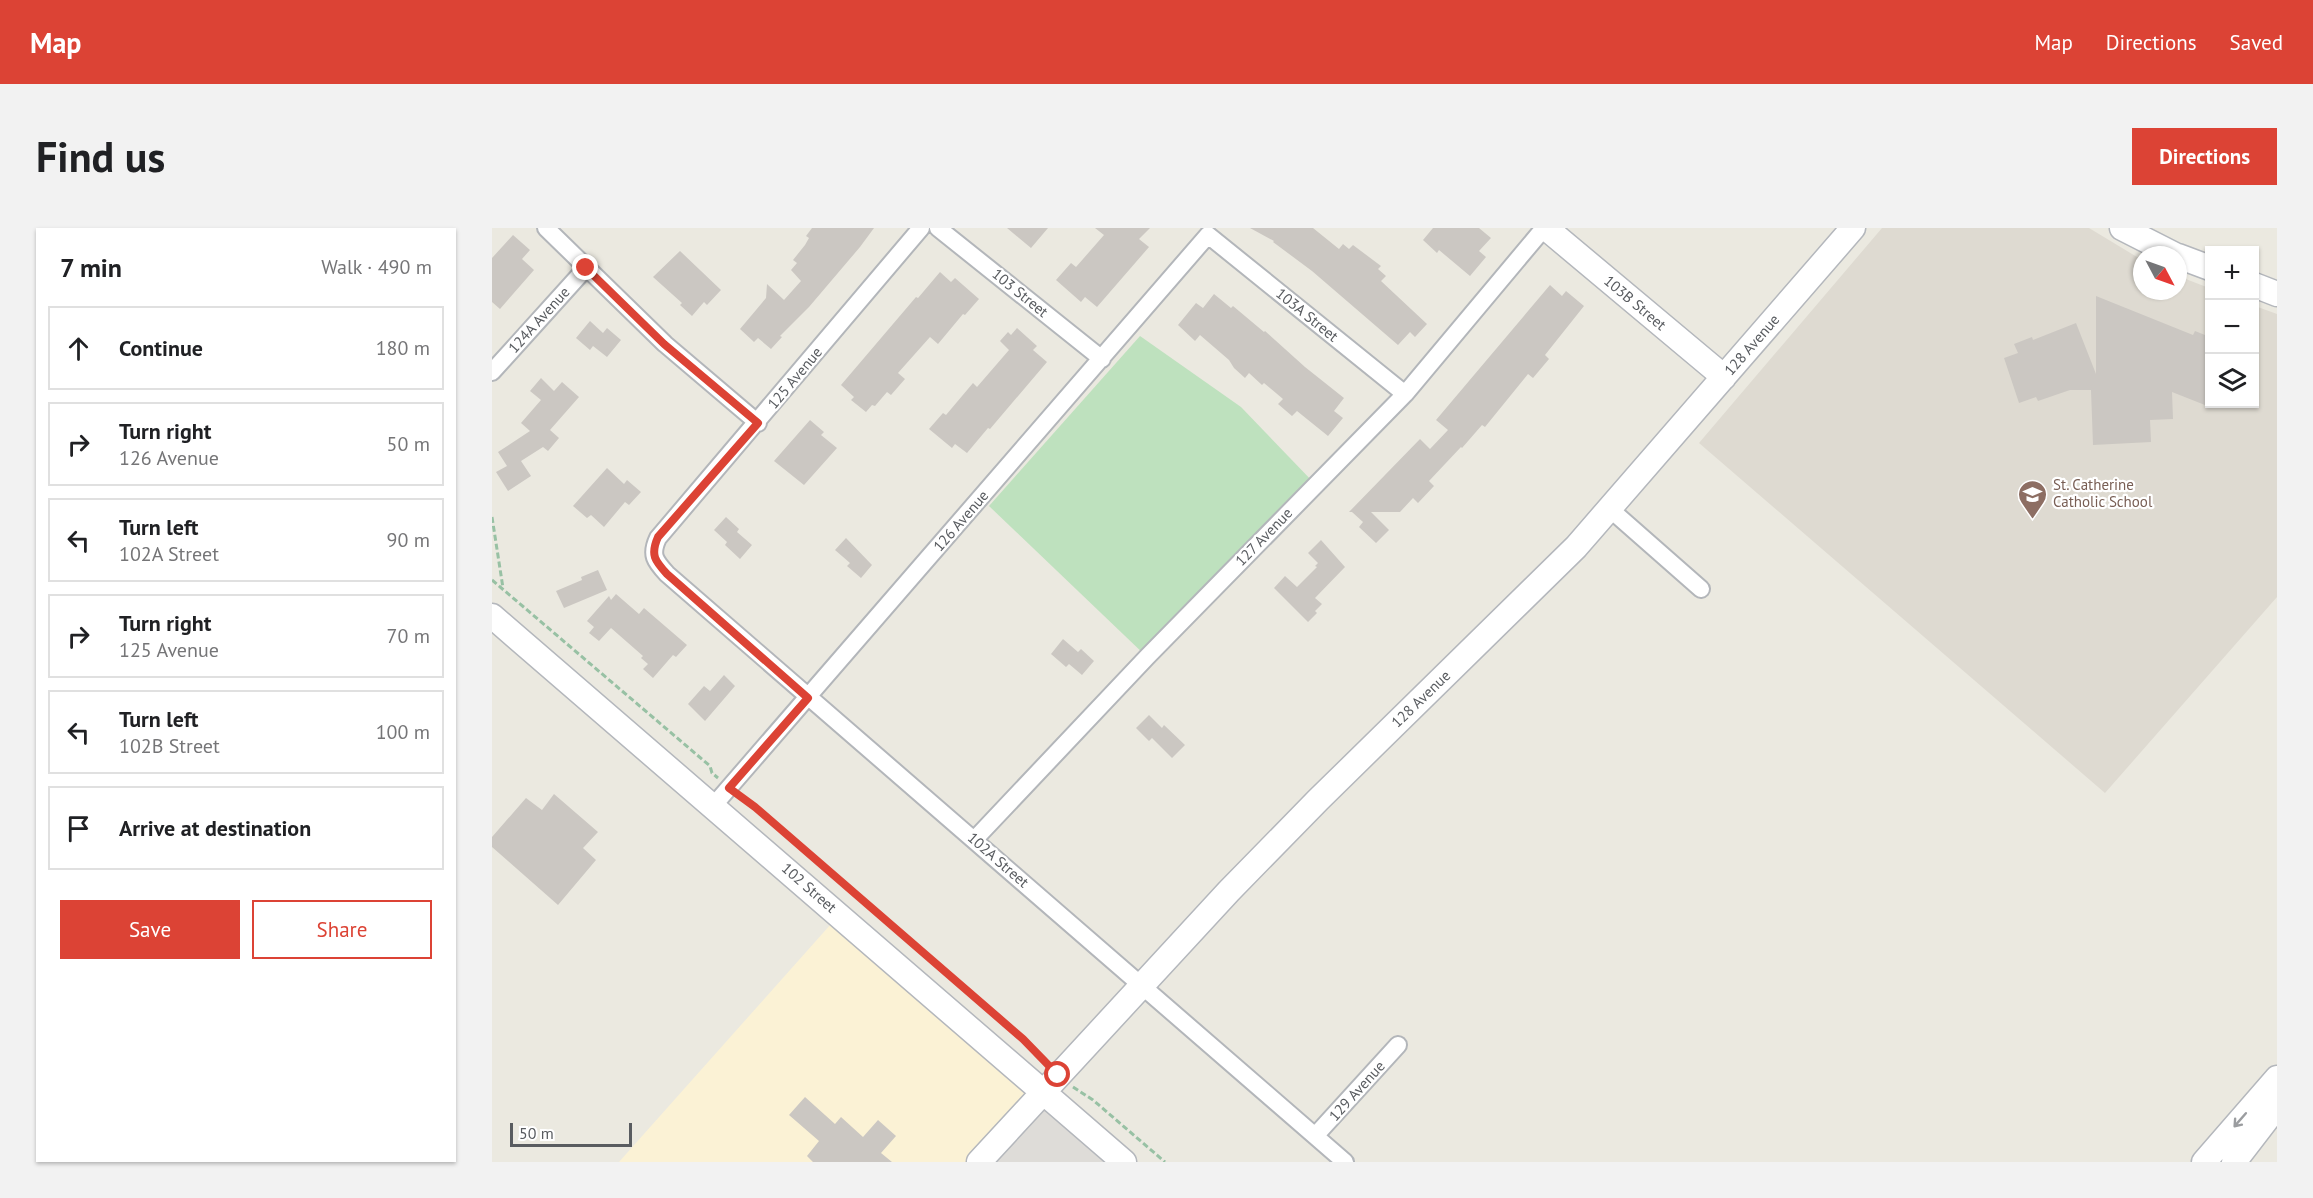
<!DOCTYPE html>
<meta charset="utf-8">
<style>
:root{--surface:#fff;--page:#f2f2f2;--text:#202124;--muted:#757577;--line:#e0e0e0;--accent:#dc4335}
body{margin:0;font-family:"PT Sans",sans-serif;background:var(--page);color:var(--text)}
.controls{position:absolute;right:18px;top:18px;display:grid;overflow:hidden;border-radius:0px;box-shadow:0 2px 4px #0004}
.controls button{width:54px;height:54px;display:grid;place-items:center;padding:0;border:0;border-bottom:2px solid var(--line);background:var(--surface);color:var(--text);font:30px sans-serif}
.compass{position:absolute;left:1641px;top:18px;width:54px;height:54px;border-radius:50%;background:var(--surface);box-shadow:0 2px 4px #0004;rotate:131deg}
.scale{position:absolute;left:18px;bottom:15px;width:122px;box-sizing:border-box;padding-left:6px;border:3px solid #595c60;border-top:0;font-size:16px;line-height:21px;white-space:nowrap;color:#595c60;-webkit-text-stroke:4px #fff;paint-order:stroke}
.stop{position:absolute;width:18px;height:18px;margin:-14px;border:4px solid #dc4335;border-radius:50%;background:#fff}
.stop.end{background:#dc4335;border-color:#fff;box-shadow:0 2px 6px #0008}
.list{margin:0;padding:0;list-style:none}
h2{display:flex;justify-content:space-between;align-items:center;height:78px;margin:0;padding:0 24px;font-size:26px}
h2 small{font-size:20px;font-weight:400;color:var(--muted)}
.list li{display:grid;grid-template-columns:39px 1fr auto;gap:18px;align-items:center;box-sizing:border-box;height:84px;margin:0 12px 12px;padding:0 12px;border:2px solid var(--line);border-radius:0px}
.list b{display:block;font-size:22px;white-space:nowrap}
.list p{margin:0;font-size:20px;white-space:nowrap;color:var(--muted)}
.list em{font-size:20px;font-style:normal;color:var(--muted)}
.actions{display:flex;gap:12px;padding:18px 24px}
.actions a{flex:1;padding:14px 0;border:2px solid var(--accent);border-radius:0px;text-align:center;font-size:21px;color:var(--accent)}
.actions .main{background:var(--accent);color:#fff}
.icon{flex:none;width:33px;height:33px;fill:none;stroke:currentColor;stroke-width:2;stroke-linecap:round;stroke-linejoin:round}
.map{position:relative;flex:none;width:1785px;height:934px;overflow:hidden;border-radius:0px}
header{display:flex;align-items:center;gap:36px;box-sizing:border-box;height:84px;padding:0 30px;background:var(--accent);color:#fff}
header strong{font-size:28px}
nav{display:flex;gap:33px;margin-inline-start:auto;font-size:21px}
.intro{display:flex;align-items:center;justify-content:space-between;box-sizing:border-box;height:144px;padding:0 36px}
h1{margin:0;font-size:42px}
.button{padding:15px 27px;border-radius:0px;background:var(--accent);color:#fff;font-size:21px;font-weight:700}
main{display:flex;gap:36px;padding:0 36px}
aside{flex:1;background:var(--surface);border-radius:0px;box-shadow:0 2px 4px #0004}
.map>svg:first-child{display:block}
.commercial{fill:#fbf2d5}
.industrial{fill:#dedcd8}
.education{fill:#dedad1}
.green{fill:#bee1be}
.building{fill:#cbc7c2}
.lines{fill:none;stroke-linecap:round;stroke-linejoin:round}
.street-casing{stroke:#b3b6ba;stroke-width:20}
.secondary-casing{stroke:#b4b7bc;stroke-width:27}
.path{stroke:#98c1a4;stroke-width:3;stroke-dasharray:6 3;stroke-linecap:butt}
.street{stroke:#fff;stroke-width:16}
.secondary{stroke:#fff;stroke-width:24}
.oneway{stroke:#9b9da0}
.route{stroke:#dc4335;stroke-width:8}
.labels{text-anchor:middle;stroke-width:4.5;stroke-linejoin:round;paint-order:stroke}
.street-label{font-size:15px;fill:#595c60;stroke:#fff}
.education-label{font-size:15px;fill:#785e54;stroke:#fff;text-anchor:start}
</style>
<header>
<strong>Map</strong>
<nav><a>Map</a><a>Directions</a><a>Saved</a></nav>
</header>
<div class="intro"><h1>Find us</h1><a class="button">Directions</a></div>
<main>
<aside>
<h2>7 min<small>Walk · 490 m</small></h2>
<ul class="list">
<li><svg class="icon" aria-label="ahead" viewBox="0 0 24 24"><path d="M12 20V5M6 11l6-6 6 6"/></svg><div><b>Continue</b></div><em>180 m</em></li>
<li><svg class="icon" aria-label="right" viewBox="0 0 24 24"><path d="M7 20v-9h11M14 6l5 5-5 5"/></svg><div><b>Turn right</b><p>126 Avenue</p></div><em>50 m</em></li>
<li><svg class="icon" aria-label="left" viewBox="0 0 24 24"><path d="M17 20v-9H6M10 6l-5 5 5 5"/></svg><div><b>Turn left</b><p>102A Street</p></div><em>90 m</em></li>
<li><svg class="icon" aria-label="right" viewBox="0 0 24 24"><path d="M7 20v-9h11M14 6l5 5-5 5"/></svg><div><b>Turn right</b><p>125 Avenue</p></div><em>70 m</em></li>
<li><svg class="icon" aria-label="left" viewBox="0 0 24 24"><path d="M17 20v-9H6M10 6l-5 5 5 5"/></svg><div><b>Turn left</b><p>102B Street</p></div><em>100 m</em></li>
<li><svg class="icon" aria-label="arrive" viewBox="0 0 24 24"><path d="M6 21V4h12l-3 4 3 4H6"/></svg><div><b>Arrive at destination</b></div></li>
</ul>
<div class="actions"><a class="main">Save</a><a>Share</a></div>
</aside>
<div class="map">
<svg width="1785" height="934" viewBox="0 0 1785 934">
<rect width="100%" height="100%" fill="#ebe9e0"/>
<!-- commercial -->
<path class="commercial" d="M347,687l204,176 -64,71h-360z"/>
<!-- industrial -->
<path class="industrial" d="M551,863l81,71h-145z"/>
<!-- education -->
<path class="education" d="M1390,0h207l53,32v31h36v-15l31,12 1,116h44l1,-98 22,8v283l-172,196 -406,-350z"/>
<!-- green -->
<path class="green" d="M648,108l101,71 74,77 -168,173 -158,-151z"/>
<!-- building -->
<path class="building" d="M320,0h62l-14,19 -51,60 -29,29 2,1 -11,12 -13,-11 -4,4 -14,-13 26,-31 1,-14 17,16 17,-19 -10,-11 6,-7 -4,-3 12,-15 4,-7 -3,-2z
M515,0h41l-17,20z
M603,0h55l-11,11 10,8 -52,60 -12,-10 -4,5 -25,-22 15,-17 5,4 28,-32z
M758,0h63l26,21 4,-5 6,5 4,-4 28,21 -3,3 8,7 -5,5 46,43 -12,13 -5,-5 -12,13 -86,-74 -39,-29 1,-1z
M941,0h46l12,10 -12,13 7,6 -16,19 -31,-26 -2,3 -14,-13z
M21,7l17,15 -8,9 12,11 -34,39 -8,-7v-44z
M188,23l41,39 -14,15 -3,-3 -12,14 -12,-11 2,-2 -29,-26z
M448,44l11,10 4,-4 24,21 -14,16 -2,-1 -25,30 -8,-7 -32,36 7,6 -14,16 -4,-3 -12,14 -3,-1 -6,7 -15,-12 3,-3 -13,-12 75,-88 2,1z
M1058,57l12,11 4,-5 18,15 -39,49 4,4 -16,19 -5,-4 -43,53 -3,-2 -20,23 -1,-1 -32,34 5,5 -16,17 -5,-5 -13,14h-29l18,18 -13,13 -17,-16 4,-5 -11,-10h-3l71,-73 10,10 18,-19 -12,-10z
M722,66l17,14 2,-2 31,26 1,-1 40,36 39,31 -10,13 9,7 -15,18 -31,-25 -5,5 -14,-12 5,-5 -19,-16 -2,2 -13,-12 -4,5 -11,-10 -5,-8 -29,-25 -5,6 -17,-16 18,-22 7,5z
M1604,68l97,39 2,-4 15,6v70l-38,-15 1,27 -23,1 1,22 -58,3 -2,-55h-21l-32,11 -2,-4 -17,6 -15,-45 14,-5 -4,-9 18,-7 1,3 43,-17 20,51z
M98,93l13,12 4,-5 14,12 -14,17 -14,-11 -3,4 -14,-12z
M525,100l20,18 -4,4 14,12 -57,67 -2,-1 -21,25 -12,-9 -3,4 -23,-19 14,-16 3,2 27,-32 4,4 32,-37 -9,-9 8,-9 3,3z
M49,150l13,13 8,-9 17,15 -29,33 9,8 -11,13 -5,-4 -22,14 10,15 -23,15 -12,-19 11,-6 -9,-14 32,-21 -9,-8 20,-23 -11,-9z
M318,192l14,12 -3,3 16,13 -33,37 -30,-24z
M115,240l17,16 3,-4 14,12 -12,13 -4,-3 -21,25 -13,-12 -4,3 -14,-12z
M234,289l13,12 -2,3 15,13 -12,14 -15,-14 2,-3 -13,-12z
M354,310l26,27 -11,13 -14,-12 3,-3 -15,-13z
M829,312l24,27 -30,31 7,6 -7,7 2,2 -9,9 -34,-34 11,-12 12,11 20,-20 -2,-1 3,-3 -10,-10z
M106,342l9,20 -43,18 -8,-17 26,-11 -1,-3z
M124,366l23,20 5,-6 43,37 -11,12 -3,-2 -20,23 -10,-9 5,-5 -7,-6 2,-2 -32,-28 -12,13 -10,-8 5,-6 -7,-6 22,-25 2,4z
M571,411l15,13 3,-3 13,12 -12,14 -13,-11 -3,3 -15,-13z
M232,447l11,11 -30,35 -17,-17 16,-18 6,5z
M657,487l13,13 2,-3 21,20 -13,13 -20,-20 -3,3 -13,-13z
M62,566l44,38 -15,16 13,12 -38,45 -66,-58v-10l34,-39 16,12z
M313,869l30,27 6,-7 22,20 15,-17 18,16 -15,17 11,9h-79l-6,-6 12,-15 -30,-26z"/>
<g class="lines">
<defs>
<path id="street" d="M54,0l119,116 93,79
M429,0l-263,310c-8,17 -3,23 9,36l678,588
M446,0l164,131
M0,144l94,-104
M1118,281l91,80
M222,577l494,-570 197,159
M483,611l172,-182 258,-263 139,-166
M823,908l83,-91"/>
<path id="secondary" d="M1054,0l178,149
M1630,0l53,27
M1686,28l32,12
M1762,57l23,9
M0,388l632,546
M487,934l250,-271 89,-91 258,-253 277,-319
M1712,934l73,-84
M1742,934l43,-56"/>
</defs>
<!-- street casing -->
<use href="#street" class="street-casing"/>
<!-- secondary casing -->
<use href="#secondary" class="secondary-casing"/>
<!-- path -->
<path class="path" d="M0,289l11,71
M0,352l218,186 2,7 6,5
M249,570l14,9 268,232 23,25
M581,859l20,13 72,62"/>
<!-- street -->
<use href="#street" class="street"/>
<!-- secondary -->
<use href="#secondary" class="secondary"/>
</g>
<!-- one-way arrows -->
<defs><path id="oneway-shaft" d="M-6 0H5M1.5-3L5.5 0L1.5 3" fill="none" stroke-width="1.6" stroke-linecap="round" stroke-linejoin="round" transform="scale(1.5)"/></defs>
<use class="oneway" href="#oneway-shaft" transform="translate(1748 892) rotate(131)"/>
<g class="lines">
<!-- route -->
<path class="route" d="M94,40l78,76 94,79 -100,114c-8,18 -3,24 9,37l141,124 -79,90 26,19 268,232 35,36"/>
</g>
<!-- icons -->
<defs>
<symbol id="school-pin" viewBox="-11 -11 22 30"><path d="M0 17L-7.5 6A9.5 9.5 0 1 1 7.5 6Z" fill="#8d6e63" stroke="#fff"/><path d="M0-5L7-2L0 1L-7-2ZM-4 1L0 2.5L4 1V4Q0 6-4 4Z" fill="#fff"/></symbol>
</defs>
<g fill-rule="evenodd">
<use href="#school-pin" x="1524" y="250" width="33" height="45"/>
</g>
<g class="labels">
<!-- street labels -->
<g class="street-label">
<text transform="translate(528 65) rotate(39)" y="5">103 Street</text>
<text transform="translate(1143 75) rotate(40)" y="5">103B Street</text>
<text transform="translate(815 87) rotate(39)" y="5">103A Street</text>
<text transform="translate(47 92) rotate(-48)" y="5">124A Avenue</text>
<text transform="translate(1260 117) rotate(-49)" y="5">128 Avenue</text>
<text transform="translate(303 150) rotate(-50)" y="5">125 Avenue</text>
<text transform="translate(469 293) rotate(-49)" y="5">126 Avenue</text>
<text transform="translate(772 309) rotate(-46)" y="5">127 Avenue</text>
<text transform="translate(929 471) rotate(-44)" y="5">128 Avenue</text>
<text transform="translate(506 632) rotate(41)" y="5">102A Street</text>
<text transform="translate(317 660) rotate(41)" y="5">102 Street</text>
<text transform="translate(865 863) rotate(-48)" y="5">129 Avenue</text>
</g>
<!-- education labels -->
<g class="education-label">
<text x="1561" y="262">St. Catherine<tspan x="1561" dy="17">Catholic School</tspan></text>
</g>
</g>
</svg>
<div class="controls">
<button>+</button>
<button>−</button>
<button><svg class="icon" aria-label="layers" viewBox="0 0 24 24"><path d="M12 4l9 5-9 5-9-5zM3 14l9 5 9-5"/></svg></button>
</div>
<svg class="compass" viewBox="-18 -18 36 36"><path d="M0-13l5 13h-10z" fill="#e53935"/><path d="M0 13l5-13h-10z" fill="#757577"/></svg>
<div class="scale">50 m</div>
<div class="stop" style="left:566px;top:847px"></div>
<div class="stop end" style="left:94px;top:40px"></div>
</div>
</main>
